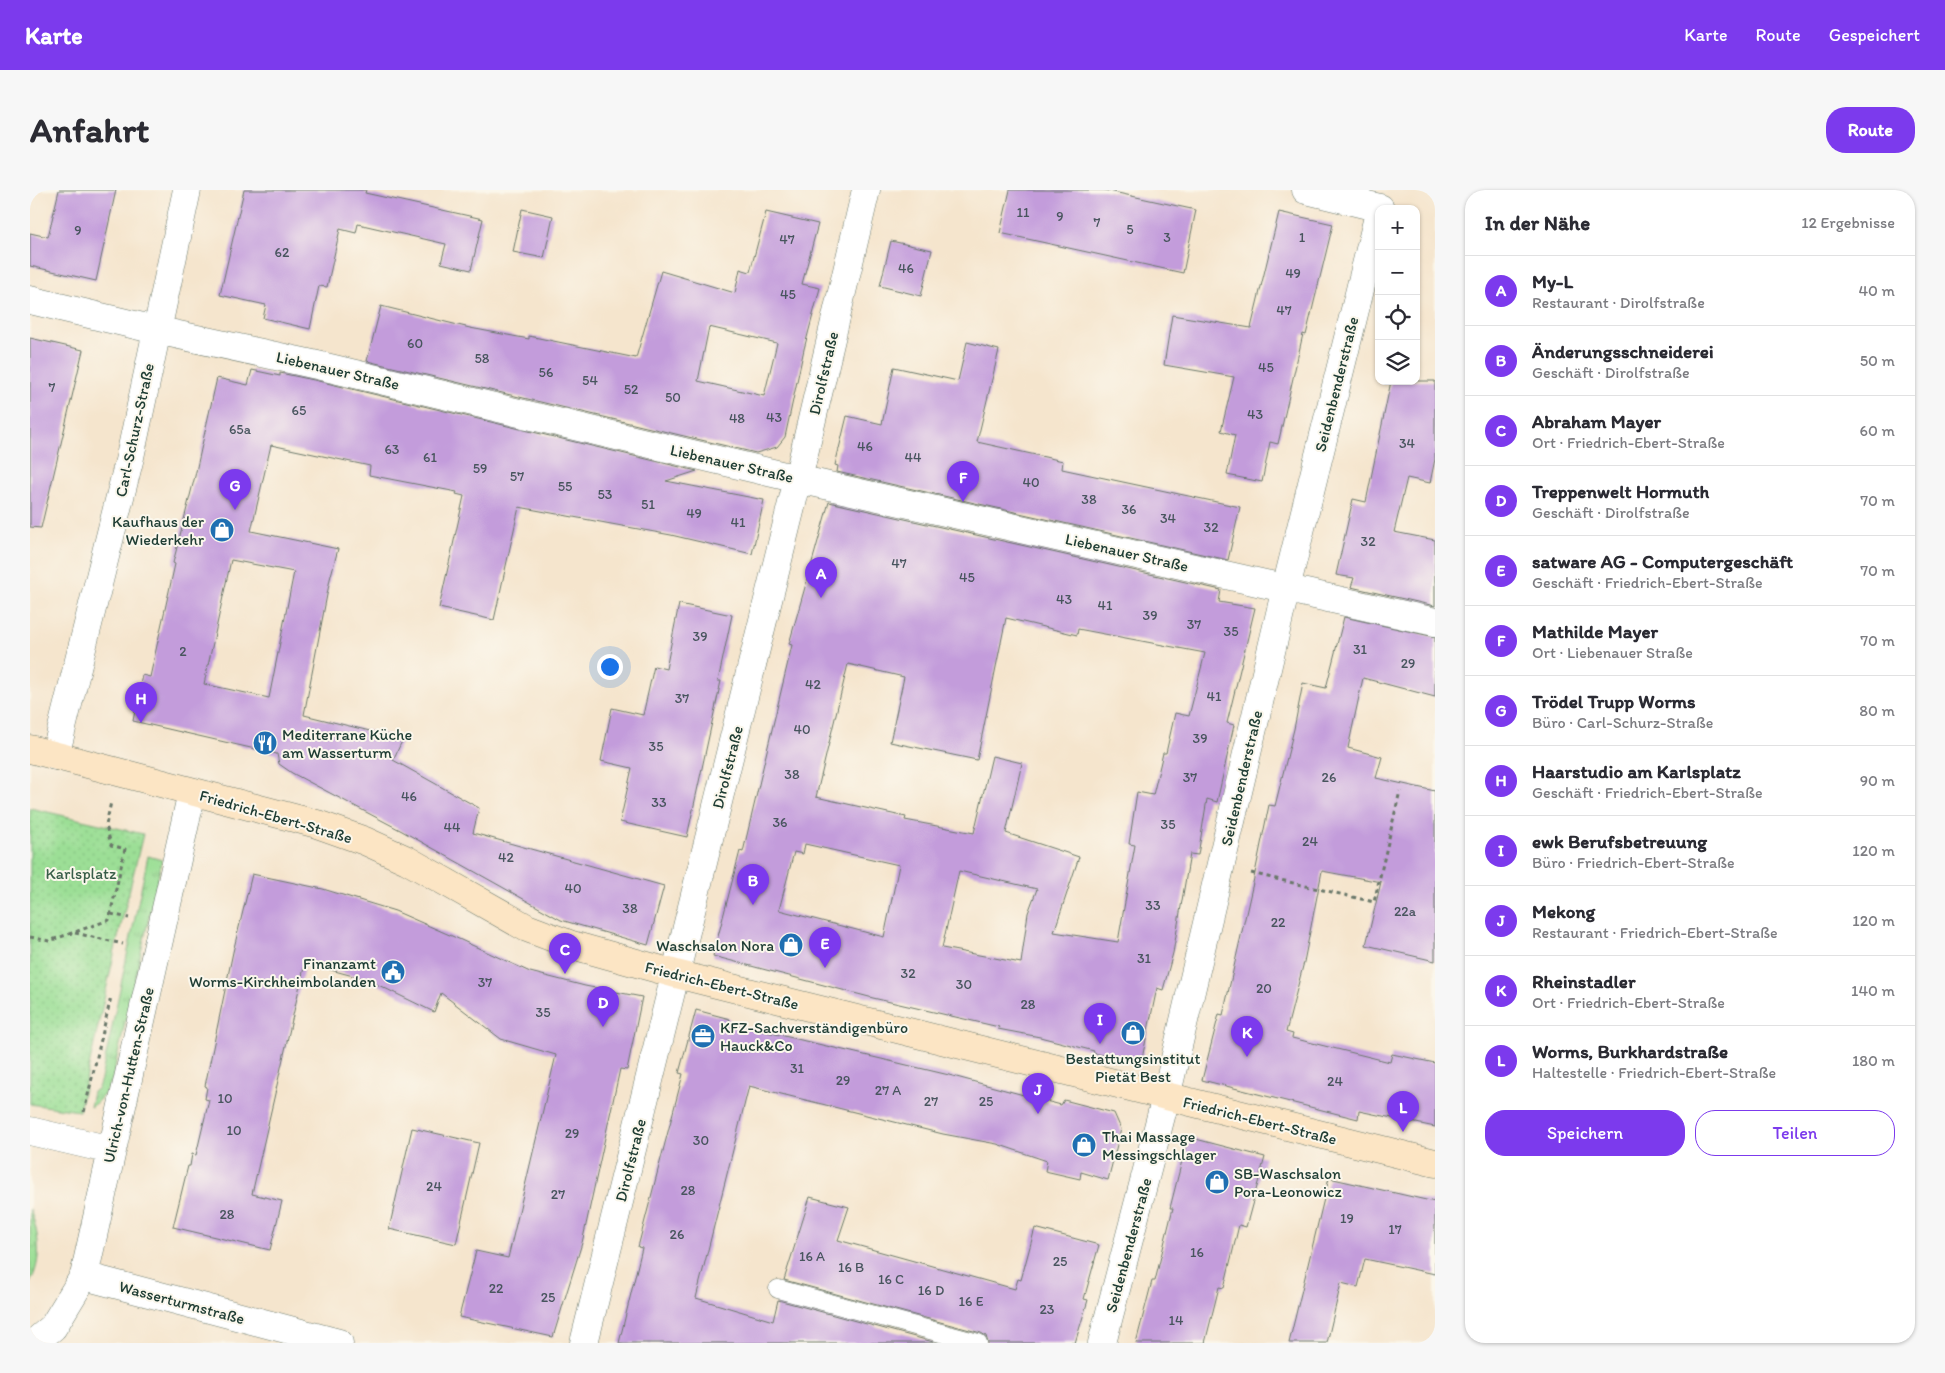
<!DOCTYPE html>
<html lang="de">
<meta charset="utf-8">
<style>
:root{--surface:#fff;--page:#f7f7f7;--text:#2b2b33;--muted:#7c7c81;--line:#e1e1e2;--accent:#7c3aed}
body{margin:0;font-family:Itim,sans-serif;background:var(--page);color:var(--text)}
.controls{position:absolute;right:15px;top:15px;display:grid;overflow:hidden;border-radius:10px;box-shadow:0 1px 4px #0004}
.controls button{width:45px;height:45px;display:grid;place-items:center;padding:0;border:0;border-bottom:1px solid var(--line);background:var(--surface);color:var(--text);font:25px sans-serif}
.you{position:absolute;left:579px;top:476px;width:18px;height:18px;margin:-12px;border:4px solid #fff;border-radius:50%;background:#1a73e8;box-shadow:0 0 0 8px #1a73e833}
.badge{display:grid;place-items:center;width:32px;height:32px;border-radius:50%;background:var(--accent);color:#fff;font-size:16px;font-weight:700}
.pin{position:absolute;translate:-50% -41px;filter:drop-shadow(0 1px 2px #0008)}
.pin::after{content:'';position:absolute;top:26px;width:18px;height:15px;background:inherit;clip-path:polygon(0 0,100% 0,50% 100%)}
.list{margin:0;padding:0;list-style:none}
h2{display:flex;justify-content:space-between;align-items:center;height:65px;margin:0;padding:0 20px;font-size:21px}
h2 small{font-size:16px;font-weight:400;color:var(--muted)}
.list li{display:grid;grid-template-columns:32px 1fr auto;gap:15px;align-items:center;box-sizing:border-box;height:70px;padding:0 20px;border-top:1px solid var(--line)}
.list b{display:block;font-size:19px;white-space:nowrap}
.list p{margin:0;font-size:16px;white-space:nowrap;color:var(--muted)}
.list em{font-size:16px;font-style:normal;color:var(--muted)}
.actions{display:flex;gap:10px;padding:15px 20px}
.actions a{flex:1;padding:11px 0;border:1px solid var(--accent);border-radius:20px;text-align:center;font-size:18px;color:var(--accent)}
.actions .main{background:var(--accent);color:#fff}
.icon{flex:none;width:28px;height:28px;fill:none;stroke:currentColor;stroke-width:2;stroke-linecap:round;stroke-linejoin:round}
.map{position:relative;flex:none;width:1405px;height:1153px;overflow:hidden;border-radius:20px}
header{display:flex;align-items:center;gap:30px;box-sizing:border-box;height:70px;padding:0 25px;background:var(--accent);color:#fff}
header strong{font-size:24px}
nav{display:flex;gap:28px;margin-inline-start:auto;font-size:18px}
.intro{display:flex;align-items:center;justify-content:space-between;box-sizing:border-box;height:120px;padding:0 30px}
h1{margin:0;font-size:35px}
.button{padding:12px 22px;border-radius:20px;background:var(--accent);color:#fff;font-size:18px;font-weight:700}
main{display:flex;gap:30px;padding:0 30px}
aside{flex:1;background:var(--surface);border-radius:20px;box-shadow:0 1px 4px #0004}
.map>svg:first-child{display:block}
.grass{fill:url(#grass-tufts);stroke:#5e8e65}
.park{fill:url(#park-dots);stroke:#5e8e65}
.building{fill:#c39cdb;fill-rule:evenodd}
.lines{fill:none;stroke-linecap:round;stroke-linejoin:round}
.lane-casing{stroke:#6a786a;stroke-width:19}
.street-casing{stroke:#6a786a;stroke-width:29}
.secondary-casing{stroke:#6a786a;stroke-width:29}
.path{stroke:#6a786a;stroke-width:3;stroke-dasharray:4 4;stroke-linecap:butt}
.lane{stroke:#fff;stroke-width:18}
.street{stroke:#fff;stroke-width:28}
.secondary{stroke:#fce5c4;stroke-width:28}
.labels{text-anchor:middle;stroke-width:4;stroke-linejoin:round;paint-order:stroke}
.number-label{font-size:14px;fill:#48555e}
.street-label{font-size:16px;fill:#1f3d34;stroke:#fbf7ec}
.poi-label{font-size:16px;fill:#1f3d34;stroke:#fbf7ec;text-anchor:start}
.park-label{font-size:16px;fill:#385d48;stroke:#fbf7ec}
</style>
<header>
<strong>Karte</strong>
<nav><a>Karte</a><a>Route</a><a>Gespeichert</a></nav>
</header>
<div class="intro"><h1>Anfahrt</h1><a class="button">Route</a></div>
<main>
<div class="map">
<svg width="1405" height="1153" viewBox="0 0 1405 1153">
<defs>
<pattern id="grass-tufts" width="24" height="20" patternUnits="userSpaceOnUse" patternTransform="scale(1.25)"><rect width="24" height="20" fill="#9cdf96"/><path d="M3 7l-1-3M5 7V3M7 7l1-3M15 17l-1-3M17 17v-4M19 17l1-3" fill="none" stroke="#86c082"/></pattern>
<pattern id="park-dots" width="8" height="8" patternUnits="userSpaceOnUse" patternTransform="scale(1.25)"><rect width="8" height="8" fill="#9cdf96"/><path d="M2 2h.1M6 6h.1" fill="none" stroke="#86c082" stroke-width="1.8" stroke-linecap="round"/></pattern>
</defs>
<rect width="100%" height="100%" fill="#fbf7ec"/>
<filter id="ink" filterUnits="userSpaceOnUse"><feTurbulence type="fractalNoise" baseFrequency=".02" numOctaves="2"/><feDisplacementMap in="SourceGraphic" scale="10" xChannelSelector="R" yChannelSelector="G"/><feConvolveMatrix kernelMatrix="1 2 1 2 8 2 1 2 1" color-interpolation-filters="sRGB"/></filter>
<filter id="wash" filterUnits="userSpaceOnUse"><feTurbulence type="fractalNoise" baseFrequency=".0096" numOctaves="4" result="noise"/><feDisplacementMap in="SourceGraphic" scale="20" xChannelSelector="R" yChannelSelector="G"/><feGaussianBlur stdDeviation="1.12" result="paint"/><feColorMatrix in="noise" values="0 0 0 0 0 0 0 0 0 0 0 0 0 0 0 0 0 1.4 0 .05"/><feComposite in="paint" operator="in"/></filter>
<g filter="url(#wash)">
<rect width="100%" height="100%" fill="#f5e5cd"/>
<!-- grass -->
<path class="grass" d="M118,666l14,4 -50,220c-5,12 -11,20 -22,27l3,-15 5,-4 3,-9z
M0,1019c9,25 13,50 0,74z"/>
<!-- park -->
<path class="park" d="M0,618l113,26 -28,116 -36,161 -49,-7z"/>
<g id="blocks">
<!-- building -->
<path class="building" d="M29,0h57l-20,91 -66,-15v-33l18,4z
M214,0h122l-1,3 118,26 -12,51 -30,-7 5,-19 -88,-20 -2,9 -16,-4 -13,58 -8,-1 -9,43 -47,-11 3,-13 -46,-10z
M980,0h94l92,20 -13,63 -183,-40z
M492,19l31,7 -9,42 -31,-6z
M736,22l52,12 -16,60 18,4 -16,61 -19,88 -8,10 -21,6 -389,-92 14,-55 89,22 59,11v-3l107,22 25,-87 74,22 5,-24 10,3zM679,137l68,16 -13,53 -66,-15z
M1249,22l54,12 -27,111 -3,-1 -25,110 -8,-2 -8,40 -35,-7 8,-40 -14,-4 13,-54 -70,-12 8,-50 79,13z
M861,51l41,9 -11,46 -41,-10z
M0,148l53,12 -42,178 -11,-1z
M937,152l32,8 -22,92 86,19 -1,8 178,38 -12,53 -391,-88 1,-6 -3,-1 12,-49 35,8 12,-57 64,14z
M222,180l28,6v-3l34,7 383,91 -31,10 98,19 -12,54 -81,-19 -152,-28 -25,113 -55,-12 25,-112 -8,-2 1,-2 -88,-17 1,-9 -99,-21 -20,86 87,18 -8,30 -26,136 99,24 -10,21 86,48 -6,25 191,53 -16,59 -87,-25 -159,-89 -110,-58 -13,-9 -2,-10 -144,-33 9,-46 8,2 25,-113 -2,-1 22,-87 22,-98 31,7zM201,370l63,12 -25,126 -65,-14z
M1361,191h44v78l-5,24 -23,-5 -13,54 41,8v66l-84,-19 3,-9 -18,-3 17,-76 13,3z
M799,312l392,88 -2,12 36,6 -28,115 7,2 -17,77 -10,-3 -9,56 -8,-1 -17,99 -10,37 -6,-2 -16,75 -48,-10 1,-2 -54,-14 -42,-8 1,-2 -126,-29 -160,-42 27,-105 3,1 49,-207 -3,-1zM976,428l71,17 1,-6 127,24 -16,63 -14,-3 -9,40h-3l-10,42 -16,-3 -8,52 6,1 -17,97 -64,-10 25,-75 -73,-24 16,-70 -30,-7 -18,77 -69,-13 1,-3 -90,-20 32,-133 56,13 -14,65 87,18zM775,654l94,21 -15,72 -105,-27 15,-58 9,2zM929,681l78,18 -9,24 -7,50 -79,-15z
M649,414l53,11 -14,66h3l-34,156 -67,-15 12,-54 -31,-7 11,-53 31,7 11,-49 12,3z
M1314,427l91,20v60l-72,-19 -15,70 34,9 -6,21 59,13v170l-69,-16 15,-63 -59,-11 -18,91 -18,70 7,2 -1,4 98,24 2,-8 43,9v64l-76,-16 -1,8 -156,-39 17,-66 4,1 30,-132 16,-78 6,1 19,-77 9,-46 23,5z
M222,684l71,15 72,22 66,29 69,32 55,14 57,11 -15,73 -7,-1 -38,174 -29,94 -94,-20 17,-66 32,7 48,-203 -55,-16 -60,-46 -7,19 -66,-32 -63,-17 -53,231 30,7 -12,49 -97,-23 15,-61h2l2,-12 4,1 13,-55 -4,-1 2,-12 -2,-1 28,-134z
M666,820l34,9 -1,4 220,52 112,30 3,-5 50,13 7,16 -13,51 -27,-8 -1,7 -35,-8 2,-10 -50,-17 -54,-10 -194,-48 -53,212 77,23 5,-21 159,43h-318l23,-95 -4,-1 45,-173 -4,-1z
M382,938l67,15 -23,101 -67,-15z
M1158,947l77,20 -19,70 -7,-2 -15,63 -5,-1 -14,56h-69l16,-62h3l18,-73h-3z
M1299,988l106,24v72l-70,-15 -7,28 -17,-4 -14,60h-38z
M780,1007l39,10 -11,33 177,49 3,-10 3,1 14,-52 64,17 -15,54 4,1 -13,43h-87l-2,-7 -5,-3 -197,-53z"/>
</g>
</g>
<g filter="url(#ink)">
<use href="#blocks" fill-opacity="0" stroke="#6a786a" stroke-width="1"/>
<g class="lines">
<defs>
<path id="lane" d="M748,1099l200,54"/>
<path id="street" d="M1276,0l74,18
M0,110l126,30 161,35 481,114 637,143
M25,566l75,-299 57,-267
M0,941l81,19
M54,1086l255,67
M4,1153l19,-16 31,-51 108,-484
M554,1153l214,-864 68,-289
M1072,1153l64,-246 120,-509 93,-375"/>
<path id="secondary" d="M0,559l287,75 48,17 42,19 120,68 45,17 104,29 759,189"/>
</defs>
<!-- lane casing -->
<use href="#lane" class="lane-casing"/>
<!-- street casing -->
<use href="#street" class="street-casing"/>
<!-- secondary casing -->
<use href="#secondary" class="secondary-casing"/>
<!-- path -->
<path class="path" d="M1221,683l123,29 26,-111
M81,724l18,4
M45,743l48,11
M0,747l19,4 60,-21 16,-71 -14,-4 -5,-20 5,-23
M54,922l27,-115"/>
<!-- lane -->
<use href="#lane" class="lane"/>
<!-- street -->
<use href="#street" class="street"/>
<!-- secondary -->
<use href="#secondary" class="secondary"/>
</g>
</g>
<!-- icons -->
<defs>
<symbol id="shop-disc" viewBox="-11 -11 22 22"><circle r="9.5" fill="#1f6fb2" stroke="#fbf7ec"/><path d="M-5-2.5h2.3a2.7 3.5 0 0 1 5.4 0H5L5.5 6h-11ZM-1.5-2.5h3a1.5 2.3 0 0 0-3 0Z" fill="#fff"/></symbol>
<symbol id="restaurant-disc" viewBox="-11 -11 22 22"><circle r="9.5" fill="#1f6fb2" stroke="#fbf7ec"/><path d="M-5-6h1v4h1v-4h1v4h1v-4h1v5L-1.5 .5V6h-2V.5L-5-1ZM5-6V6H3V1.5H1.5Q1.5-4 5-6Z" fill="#fff"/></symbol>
<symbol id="civic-disc" viewBox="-11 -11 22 22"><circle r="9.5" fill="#1f6fb2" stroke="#fbf7ec"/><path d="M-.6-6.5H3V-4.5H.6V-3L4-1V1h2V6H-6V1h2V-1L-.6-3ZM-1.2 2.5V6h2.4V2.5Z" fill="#fff"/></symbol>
<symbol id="office-disc" viewBox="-11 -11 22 22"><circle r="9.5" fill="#1f6fb2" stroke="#fbf7ec"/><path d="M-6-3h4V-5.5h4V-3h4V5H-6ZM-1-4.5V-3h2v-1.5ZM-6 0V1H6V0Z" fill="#fff"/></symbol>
</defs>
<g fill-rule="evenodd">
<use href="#shop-disc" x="178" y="326" width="28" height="28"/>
<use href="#restaurant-disc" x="221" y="539" width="28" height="28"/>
<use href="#shop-disc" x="747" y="741" width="28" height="28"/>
<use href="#civic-disc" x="349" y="768" width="28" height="28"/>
<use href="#shop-disc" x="1089" y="829" width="28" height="28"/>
<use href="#office-disc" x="659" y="832" width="28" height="28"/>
<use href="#shop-disc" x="1040" y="941" width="28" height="28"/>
<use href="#shop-disc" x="1173" y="978" width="28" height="28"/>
</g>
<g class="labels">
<!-- number labels -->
<g class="number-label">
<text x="993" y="27">11</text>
<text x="1030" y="31">9</text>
<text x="1067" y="37">7</text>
<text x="1100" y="44">5</text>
<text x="48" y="45">9</text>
<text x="1137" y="52">3</text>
<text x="1272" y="52">1</text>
<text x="757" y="54">47</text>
<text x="252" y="67">62</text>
<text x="876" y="83">46</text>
<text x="1263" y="88">49</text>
<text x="758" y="109">45</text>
<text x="1254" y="125">47</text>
<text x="385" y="158">60</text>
<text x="452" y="173">58</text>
<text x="1236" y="182">45</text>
<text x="516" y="187">56</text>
<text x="560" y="195">54</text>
<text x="22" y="202">7</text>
<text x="601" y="204">52</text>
<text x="643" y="212">50</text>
<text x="269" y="225">65</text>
<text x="1225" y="229">43</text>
<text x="744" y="232">43</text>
<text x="707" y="233">48</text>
<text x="210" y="244">65a</text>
<text x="1377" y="258">34</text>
<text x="835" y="261">46</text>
<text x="362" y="264">63</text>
<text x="400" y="272">61</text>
<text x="883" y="272">44</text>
<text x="450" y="283">59</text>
<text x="487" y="291">57</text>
<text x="1001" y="297">40</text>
<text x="535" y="301">55</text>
<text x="575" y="309">53</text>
<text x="1059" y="314">38</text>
<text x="618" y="319">51</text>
<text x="1099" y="324">36</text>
<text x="664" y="328">49</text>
<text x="1138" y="333">34</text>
<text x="708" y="337">41</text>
<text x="1181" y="342">32</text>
<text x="1338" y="356">32</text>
<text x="869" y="378">47</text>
<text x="937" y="392">45</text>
<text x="1034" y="414">43</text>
<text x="1075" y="420">41</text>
<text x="1120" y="430">39</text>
<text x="1164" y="439">37</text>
<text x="1201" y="446">35</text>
<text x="670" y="451">39</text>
<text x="1330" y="464">31</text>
<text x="153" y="466">2</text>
<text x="1378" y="478">29</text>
<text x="783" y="499">42</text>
<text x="1184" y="511">41</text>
<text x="652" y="513">37</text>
<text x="772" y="544">40</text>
<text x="1170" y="553">39</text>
<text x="626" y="561">35</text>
<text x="762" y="589">38</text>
<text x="1160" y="592">37</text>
<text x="1299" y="592">26</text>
<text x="379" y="611">46</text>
<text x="629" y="617">33</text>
<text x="750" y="637">36</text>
<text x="1138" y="639">35</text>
<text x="422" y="642">44</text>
<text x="1280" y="656">24</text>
<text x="476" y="672">42</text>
<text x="543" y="703">40</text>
<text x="1123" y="720">33</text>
<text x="600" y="723">38</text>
<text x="1375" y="726">22a</text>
<text x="1248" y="737">22</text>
<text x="1114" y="773">31</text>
<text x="878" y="788">32</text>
<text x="455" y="797">37</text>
<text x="934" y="799">30</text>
<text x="1234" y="803">20</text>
<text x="998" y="819">28</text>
<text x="513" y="827">35</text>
<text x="767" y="883">31</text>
<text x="813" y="895">29</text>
<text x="1305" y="896">24</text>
<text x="858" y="905">27 A</text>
<text x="195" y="913">10</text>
<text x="901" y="916">27</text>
<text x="956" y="916">25</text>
<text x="204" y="945">10</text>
<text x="542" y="948">29</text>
<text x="671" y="955">30</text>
<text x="404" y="1001">24</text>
<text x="658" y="1005">28</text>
<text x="528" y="1009">27</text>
<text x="197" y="1029">28</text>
<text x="1317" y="1033">19</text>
<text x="1365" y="1044">17</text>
<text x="647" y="1049">26</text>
<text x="1167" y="1067">16</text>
<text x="782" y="1071">16 A</text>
<text x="1030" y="1076">25</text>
<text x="821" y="1082">16 B</text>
<text x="861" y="1094">16 C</text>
<text x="466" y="1103">22</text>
<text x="901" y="1105">16 D</text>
<text x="518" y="1112">25</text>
<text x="941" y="1116">16 E</text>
<text x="1017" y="1124">23</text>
<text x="1146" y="1135">14</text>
</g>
<!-- street labels -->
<g class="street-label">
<text transform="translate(308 180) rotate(13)" y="6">Liebenauer Straße</text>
<text transform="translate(793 183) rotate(-77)" y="6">Dirolfstraße</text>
<text transform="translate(1306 194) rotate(-76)" y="6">Seidenbenderstraße</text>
<text transform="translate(104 240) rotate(-78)" y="6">Carl-Schurz-Straße</text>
<text transform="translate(702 273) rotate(13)" y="6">Liebenauer Straße</text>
<text transform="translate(1097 362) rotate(13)" y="6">Liebenauer Straße</text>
<text transform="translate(697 577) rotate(-76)" y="6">Dirolfstraße</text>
<text transform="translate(1211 588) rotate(-77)" y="6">Seidenbenderstraße</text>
<text transform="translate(246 626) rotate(16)" y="6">Friedrich-Ebert-Straße</text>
<text transform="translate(692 795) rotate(14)" y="6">Friedrich-Ebert-Straße</text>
<text transform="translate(98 885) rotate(-77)" y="6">Ulrich-von-Hutten-Straße</text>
<text transform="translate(1230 930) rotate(14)" y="6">Friedrich-Ebert-Straße</text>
<text transform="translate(600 970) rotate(-76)" y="6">Dirolfstraße</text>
<text transform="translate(1098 1055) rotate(-75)" y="6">Seidenbenderstraße</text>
<text transform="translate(152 1112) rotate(15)" y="6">Wasserturmstraße</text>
</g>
<!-- poi labels -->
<g class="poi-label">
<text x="174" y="337" text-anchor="end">Kaufhaus der<tspan x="174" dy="18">Wiederkehr</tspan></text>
<text x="252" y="550">Mediterrane Küche<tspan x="252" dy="18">am Wasserturm</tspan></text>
<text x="744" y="761" text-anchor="end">Waschsalon Nora</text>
<text x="346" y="779" text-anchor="end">Finanzamt<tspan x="346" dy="18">Worms-Kirchheimbolanden</tspan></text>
<text x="690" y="843">KFZ-Sachverständigenbüro<tspan x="690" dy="18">Hauck&amp;Co</tspan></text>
<text x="1103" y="874" text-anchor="middle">Bestattungsinstitut<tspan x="1103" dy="18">Pietät Best</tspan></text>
<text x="1072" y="952">Thai Massage<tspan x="1072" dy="18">Messingschlager</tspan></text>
<text x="1204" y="989">SB-Waschsalon<tspan x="1204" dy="18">Pora-Leonowicz</tspan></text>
</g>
<!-- park labels -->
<g class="park-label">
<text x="51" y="689">Karlsplatz</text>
</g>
</g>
</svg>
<div class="controls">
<button>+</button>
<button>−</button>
<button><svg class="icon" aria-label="locate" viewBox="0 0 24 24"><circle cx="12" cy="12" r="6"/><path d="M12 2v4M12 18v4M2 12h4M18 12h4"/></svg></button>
<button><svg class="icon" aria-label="layers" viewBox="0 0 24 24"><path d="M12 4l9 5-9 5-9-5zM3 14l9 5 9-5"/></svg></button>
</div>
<div class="you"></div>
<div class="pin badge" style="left:791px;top:408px">A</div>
<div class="pin badge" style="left:723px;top:715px">B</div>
<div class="pin badge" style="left:535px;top:784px">C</div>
<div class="pin badge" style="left:573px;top:837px">D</div>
<div class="pin badge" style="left:795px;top:778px">E</div>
<div class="pin badge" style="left:933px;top:312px">F</div>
<div class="pin badge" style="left:205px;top:320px">G</div>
<div class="pin badge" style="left:111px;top:533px">H</div>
<div class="pin badge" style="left:1070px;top:854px">I</div>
<div class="pin badge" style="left:1008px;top:924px">J</div>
<div class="pin badge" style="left:1217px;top:867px">K</div>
<div class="pin badge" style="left:1373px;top:942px">L</div>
</div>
<aside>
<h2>In der Nähe<small>12 Ergebnisse</small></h2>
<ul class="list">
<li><span class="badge">A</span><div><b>My-L</b><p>Restaurant · Dirolfstraße</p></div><em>40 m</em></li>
<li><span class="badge">B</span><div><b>Änderungsschneiderei</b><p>Geschäft · Dirolfstraße</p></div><em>50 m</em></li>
<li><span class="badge">C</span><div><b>Abraham Mayer</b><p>Ort · Friedrich-Ebert-Straße</p></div><em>60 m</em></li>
<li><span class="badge">D</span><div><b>Treppenwelt Hormuth</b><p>Geschäft · Dirolfstraße</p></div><em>70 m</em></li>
<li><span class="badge">E</span><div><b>satware AG - Computergeschäft</b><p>Geschäft · Friedrich-Ebert-Straße</p></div><em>70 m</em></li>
<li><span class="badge">F</span><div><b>Mathilde Mayer</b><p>Ort · Liebenauer Straße</p></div><em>70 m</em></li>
<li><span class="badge">G</span><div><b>Trödel Trupp Worms</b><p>Büro · Carl-Schurz-Straße</p></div><em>80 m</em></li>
<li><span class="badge">H</span><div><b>Haarstudio am Karlsplatz</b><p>Geschäft · Friedrich-Ebert-Straße</p></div><em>90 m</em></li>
<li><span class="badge">I</span><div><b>ewk Berufsbetreuung</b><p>Büro · Friedrich-Ebert-Straße</p></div><em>120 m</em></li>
<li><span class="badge">J</span><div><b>Mekong</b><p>Restaurant · Friedrich-Ebert-Straße</p></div><em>120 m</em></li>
<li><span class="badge">K</span><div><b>Rheinstadler</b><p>Ort · Friedrich-Ebert-Straße</p></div><em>140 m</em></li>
<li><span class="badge">L</span><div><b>Worms, Burkhardstraße</b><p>Haltestelle · Friedrich-Ebert-Straße</p></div><em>180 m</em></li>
</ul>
<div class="actions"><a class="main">Speichern</a><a>Teilen</a></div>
</aside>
</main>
